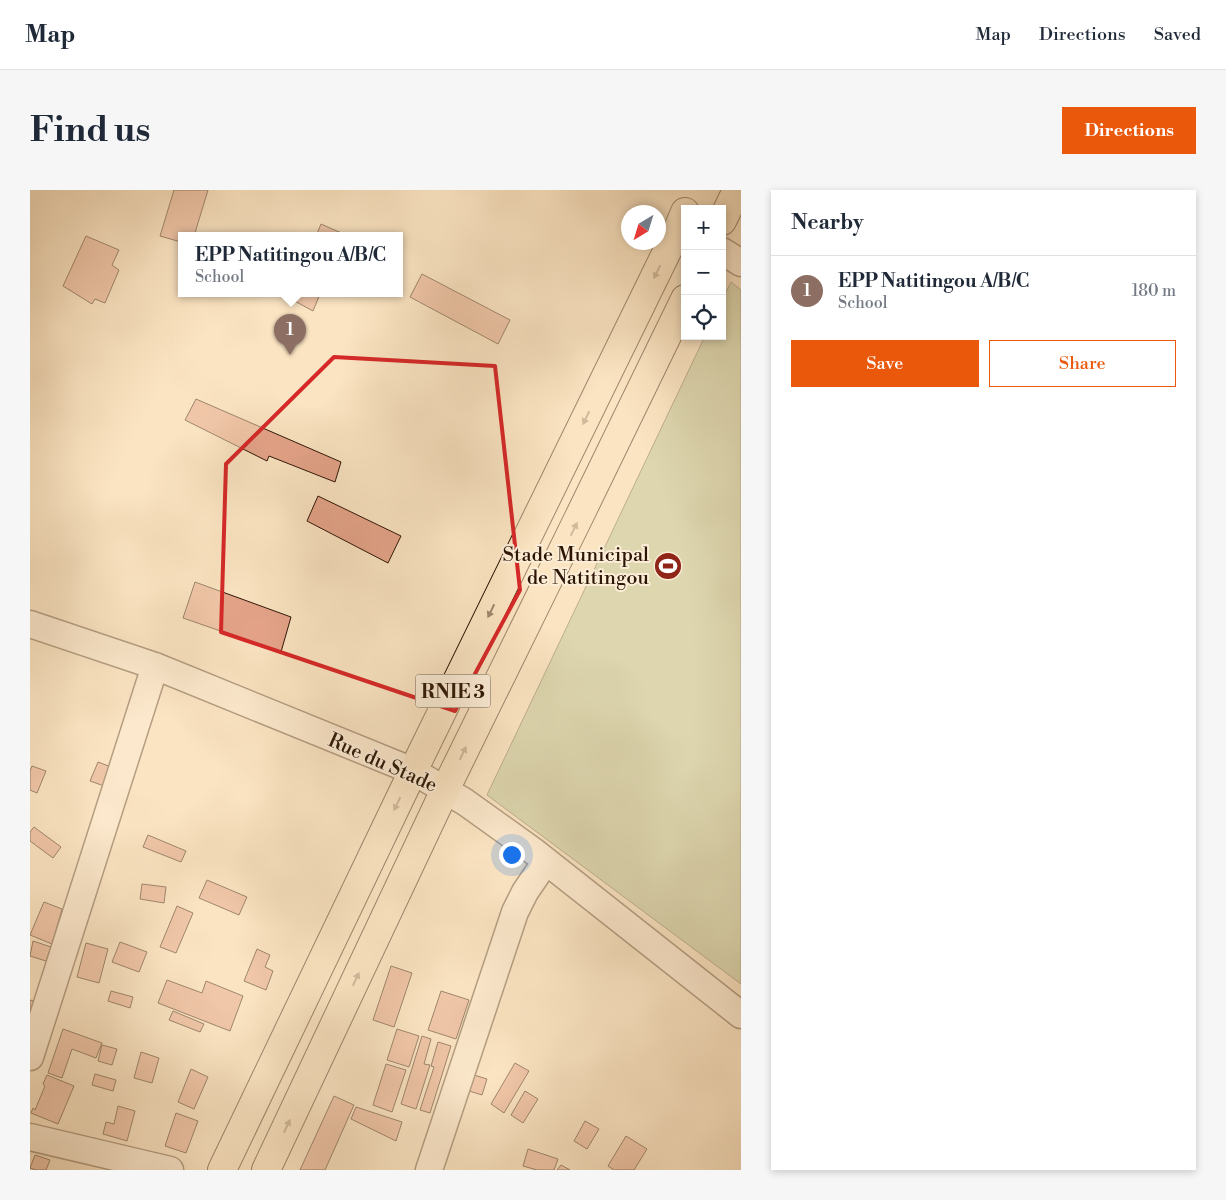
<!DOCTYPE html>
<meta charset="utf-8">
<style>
:root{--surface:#fff;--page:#f6f6f7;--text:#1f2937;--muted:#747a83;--line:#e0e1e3;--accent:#ea580c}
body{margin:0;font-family:"Libre Bodoni",serif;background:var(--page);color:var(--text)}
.controls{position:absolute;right:15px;top:15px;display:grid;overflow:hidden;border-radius:0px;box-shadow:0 2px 8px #0003}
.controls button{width:45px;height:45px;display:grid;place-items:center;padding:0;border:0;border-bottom:1px solid var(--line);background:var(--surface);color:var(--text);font:25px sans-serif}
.compass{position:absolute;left:591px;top:15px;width:45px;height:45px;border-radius:50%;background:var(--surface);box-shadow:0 2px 8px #0003;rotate:218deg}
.you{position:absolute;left:481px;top:664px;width:18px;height:18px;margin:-12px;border:4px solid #fff;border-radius:50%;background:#1a73e8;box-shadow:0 0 0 8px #1a73e833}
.badge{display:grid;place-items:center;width:32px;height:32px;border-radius:50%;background:var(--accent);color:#fff;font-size:16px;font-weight:700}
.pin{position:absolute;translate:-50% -41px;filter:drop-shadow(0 1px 2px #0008)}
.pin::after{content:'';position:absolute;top:26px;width:18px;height:15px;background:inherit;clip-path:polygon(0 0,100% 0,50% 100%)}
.popup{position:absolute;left:148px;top:42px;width:225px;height:65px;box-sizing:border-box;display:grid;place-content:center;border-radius:0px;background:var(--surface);filter:drop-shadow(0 1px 4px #0005);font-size:16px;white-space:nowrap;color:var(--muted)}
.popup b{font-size:19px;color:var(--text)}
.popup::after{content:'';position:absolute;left:50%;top:100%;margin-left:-10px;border:10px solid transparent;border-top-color:var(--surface)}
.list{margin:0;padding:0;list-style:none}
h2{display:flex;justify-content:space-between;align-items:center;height:65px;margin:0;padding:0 20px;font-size:21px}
h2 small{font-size:16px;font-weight:400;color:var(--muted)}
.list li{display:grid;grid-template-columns:32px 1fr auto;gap:15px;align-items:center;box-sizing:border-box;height:70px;padding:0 20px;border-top:1px solid var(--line)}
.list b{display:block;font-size:19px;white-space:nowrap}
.list p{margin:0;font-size:16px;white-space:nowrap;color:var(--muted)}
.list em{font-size:16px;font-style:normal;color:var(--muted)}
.actions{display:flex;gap:10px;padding:15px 20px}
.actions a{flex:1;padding:11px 0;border:1px solid var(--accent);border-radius:0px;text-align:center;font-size:18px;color:var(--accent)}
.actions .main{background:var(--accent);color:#fff}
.icon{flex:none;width:28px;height:28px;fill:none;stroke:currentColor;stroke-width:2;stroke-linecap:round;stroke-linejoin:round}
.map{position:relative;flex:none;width:711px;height:980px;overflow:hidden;border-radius:0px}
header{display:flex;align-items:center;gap:30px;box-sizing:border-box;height:70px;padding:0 25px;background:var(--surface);border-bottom:1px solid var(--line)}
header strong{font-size:24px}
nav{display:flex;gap:28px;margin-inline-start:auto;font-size:18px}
.intro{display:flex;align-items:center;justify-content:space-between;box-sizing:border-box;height:120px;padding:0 30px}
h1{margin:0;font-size:35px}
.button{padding:12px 22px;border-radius:0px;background:var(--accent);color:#fff;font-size:18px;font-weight:700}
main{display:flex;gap:30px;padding:0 30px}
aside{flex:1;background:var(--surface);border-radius:0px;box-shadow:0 2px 8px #0003}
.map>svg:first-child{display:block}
.green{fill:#b8c598;stroke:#726d4e}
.building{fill:#e5a48a;stroke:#2d1505}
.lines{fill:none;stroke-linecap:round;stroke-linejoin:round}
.minor-casing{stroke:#604934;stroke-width:29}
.highway-casing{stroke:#2d1505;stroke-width:30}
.minor{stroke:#fcedd7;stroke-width:26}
.highway{stroke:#fbe4c2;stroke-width:28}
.oneway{fill:#9e876d}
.marked{fill:none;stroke:#d62828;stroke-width:4;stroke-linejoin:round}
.labels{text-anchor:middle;stroke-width:4;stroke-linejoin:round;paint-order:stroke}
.shield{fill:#fcedd7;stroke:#6b5644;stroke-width:1}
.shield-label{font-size:19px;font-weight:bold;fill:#2d1505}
.poi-label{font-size:20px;fill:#2d1505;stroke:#fcedd7;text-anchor:end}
.street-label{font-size:20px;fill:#2d1505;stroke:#fcedd7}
</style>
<header>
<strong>Map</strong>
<nav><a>Map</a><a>Directions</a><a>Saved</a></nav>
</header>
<div class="intro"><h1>Find us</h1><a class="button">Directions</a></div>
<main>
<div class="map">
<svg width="711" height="980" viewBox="0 0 711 980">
<rect width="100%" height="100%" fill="#fbe4c2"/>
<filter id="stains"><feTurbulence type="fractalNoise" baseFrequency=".004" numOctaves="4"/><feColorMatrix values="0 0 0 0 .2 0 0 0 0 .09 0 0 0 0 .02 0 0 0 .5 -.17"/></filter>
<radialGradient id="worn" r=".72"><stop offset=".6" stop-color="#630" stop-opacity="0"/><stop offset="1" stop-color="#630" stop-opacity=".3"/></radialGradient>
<!-- green -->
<path class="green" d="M701,92l10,8v694l-254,-189 218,-459h17v-36z"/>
<!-- building -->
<path class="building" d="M144,0h34l-14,46h-13v6l-21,-6z
M291,34l25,11 -1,1h-29z
M56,46l33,14 -7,15 7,5 -14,33 -10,-4 -3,5 -29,-18z
M392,84l88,46 -12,24 -88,-47z
M261,104h29l-7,17 -24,-13z
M166,209l145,63 -6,20 -66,-26 -2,5 -82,-41z
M288,306l83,40 -13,27 -81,-42z
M165,392l96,35 -10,35 -98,-34z
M68,572l16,6 -7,19 -17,-6z
M2,576l14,5 -9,22 -7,-3v-19z
M4,637l27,20 -8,11 -23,-17v-9z
M118,645l38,16 -5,11 -38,-15z
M177,690l40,17 -8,18 -40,-17z
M112,694l24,3 -2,16 -24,-4z
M14,712l18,7 -10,35 -22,-9z
M147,716l16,7 -17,40 -16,-6z
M3,751l18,6 -5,14 -16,-5z
M90,752l27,10 -8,20 -27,-10z
M56,753l22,6 -9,34 -22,-6z
M227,759l13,6 -5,12 8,4 -7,19 -22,-9z
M361,776l21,7 -18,54 -21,-7z
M137,790l35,13 4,-12 37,15 -13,35 -72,-28z
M81,801l22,6 -3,11 -22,-7z
M411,801l28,9 -13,39 -28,-9z
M0,810l4,1 -4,12z
M143,821l31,13 -4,8 -31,-12z
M33,839l39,14 -6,15 -24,-9 -10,29 -14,-5z
M367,839l22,7 -10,31 -22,-7z
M392,846l9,3 -7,25 6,1 -14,44 -15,-5z
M408,852l13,4 -21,67 -10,-3 14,-43 -3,-1z
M72,855l15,4 -5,16 -14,-4z
M111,862l18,6 -7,25 -18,-5z
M485,873l14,8 -25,42 -13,-9z
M356,874l20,6 -14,42 -19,-7z
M161,879l17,8 -14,32 -16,-7z
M65,884l21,6 -3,11 -21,-6z
M17,885l27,11 -16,38 -27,-11 2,-5 2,2 10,-24 -2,-2z
M444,885l13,4 -5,16 -13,-4z
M495,901l13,8 -15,24 -12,-8z
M304,906l20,9 -29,65h-25z
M88,916l17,5 -8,30 -24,-7 3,-12 8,2z
M326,917l46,15 -6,19 -45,-22z
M146,923l22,8 -12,32 -21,-7z
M555,931l14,8 -12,20 -13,-8z
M596,946l21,13 -13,21h-20l-6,-4z
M498,959l30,10 -4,11h-17l-14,-4z
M5,965l15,5 -4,10h-10l-6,-2z
M531,975l9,5h-13z"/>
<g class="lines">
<defs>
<path id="minor" d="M692,61l19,12
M0,434l125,42 258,105 52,31 67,48 209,165
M0,867l125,-391
M0,947l140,33
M399,980l86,-258 10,-20 21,-31"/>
<path id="highway" d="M692,31l15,-31
M192,980l191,-399 264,-540 8,-19
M236,980l179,-380 134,-273 106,-218"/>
</defs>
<!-- minor casing -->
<use href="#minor" class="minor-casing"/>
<!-- highway casing -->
<use href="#highway" class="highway-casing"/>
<!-- minor -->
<use href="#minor" class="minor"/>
<!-- highway -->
<use href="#highway" class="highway"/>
</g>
<!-- one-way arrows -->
<defs><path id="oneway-solid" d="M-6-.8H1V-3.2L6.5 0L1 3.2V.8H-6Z" transform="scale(1.25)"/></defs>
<g class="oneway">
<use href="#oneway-solid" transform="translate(627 82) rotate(116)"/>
<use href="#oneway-solid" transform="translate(556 228) rotate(116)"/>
<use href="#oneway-solid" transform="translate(544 339) rotate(-64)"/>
<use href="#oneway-solid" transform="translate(461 421) rotate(116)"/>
<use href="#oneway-solid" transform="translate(433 563) rotate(-64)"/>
<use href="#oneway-solid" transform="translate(367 614) rotate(116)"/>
<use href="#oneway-solid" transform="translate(326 789) rotate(-65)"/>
<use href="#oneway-solid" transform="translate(257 936) rotate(-65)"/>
</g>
<!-- marked area -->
<path d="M0 0H711V980H0ZM304,167l161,9 25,224 -65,121 -234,-79 5,-168z" fill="#fbe4c2" fill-opacity=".55" fill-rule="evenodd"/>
<path class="marked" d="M304,167l161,9 25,224 -65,121 -234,-79 5,-168z"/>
<!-- icons -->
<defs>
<symbol id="stadium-disc" viewBox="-11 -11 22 22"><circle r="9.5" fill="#8f2418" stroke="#fcedd7"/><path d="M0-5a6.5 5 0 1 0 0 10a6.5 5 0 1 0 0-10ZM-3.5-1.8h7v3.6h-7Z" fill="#fff"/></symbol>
</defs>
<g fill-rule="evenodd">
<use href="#stadium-disc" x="622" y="360" width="32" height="32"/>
</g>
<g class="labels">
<!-- shield labels -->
<rect class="shield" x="385.5" y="484.5" width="75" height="33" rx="4"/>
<g class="shield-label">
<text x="423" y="508">RNIE 3</text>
</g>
<!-- poi labels -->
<g class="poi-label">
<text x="619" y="371">Stade Municipal<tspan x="619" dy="23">de Natitingou</tspan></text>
</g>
<!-- street labels -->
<g class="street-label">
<text transform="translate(353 572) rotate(24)" y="7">Rue du Stade</text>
</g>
</g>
<rect width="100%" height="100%" filter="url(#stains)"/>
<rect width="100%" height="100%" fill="url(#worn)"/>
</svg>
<div class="controls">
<button>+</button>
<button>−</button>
<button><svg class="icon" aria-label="locate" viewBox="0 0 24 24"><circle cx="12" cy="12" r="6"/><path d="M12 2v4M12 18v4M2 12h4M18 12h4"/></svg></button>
</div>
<svg class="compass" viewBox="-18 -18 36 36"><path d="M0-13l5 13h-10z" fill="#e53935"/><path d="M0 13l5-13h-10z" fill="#747a83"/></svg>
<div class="you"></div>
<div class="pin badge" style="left:260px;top:165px;background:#8d6e63">1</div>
<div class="popup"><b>EPP Natitingou A/B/C</b>School</div>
</div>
<aside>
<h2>Nearby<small></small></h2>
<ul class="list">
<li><span class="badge" style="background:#8d6e63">1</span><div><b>EPP Natitingou A/B/C</b><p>School</p></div><em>180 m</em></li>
</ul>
<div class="actions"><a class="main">Save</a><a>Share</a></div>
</aside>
</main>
